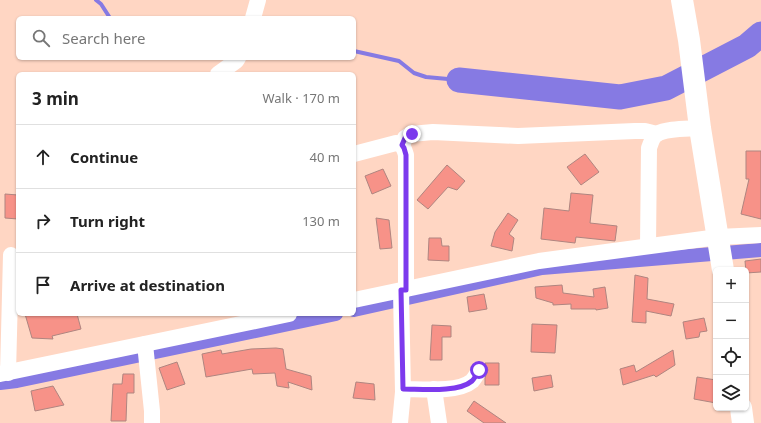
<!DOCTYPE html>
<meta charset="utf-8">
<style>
body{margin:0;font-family:"Noto Sans",sans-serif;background:#f2f2f2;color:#222}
.controls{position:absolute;right:12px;bottom:12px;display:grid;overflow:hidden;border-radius:6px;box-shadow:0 1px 3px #0004}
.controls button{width:36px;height:36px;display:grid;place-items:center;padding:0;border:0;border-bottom:1px solid #e0e0e0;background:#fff;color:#222;font:20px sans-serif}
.stop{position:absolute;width:12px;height:12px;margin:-9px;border:3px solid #7c3aed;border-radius:50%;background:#fff}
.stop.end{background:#7c3aed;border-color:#fff;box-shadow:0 1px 4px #0008}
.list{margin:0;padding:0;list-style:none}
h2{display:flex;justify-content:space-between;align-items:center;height:52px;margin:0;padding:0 16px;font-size:17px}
h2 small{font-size:13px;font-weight:400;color:#767676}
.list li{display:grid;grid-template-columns:26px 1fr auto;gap:12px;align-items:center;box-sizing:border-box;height:64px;padding:0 16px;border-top:1px solid #e0e0e0}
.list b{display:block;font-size:15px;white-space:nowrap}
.list em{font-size:13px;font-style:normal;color:#767676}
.icon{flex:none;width:22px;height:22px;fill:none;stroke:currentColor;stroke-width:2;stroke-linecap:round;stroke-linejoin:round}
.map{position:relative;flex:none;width:761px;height:423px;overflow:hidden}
.search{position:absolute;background:#fff;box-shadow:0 1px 3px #0004;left:16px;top:16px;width:340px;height:44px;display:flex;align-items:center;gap:10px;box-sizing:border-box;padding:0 14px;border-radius:6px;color:#767676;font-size:15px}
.panel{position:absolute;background:#fff;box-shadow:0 1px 3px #0004;left:16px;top:72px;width:340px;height:244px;border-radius:6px}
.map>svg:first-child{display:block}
</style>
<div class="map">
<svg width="761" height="423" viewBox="0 0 761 423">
<rect width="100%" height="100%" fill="#ffd6c3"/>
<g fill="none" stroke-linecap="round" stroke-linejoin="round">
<g stroke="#867ae3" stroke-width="4">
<path d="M96 0 101 4 110 18"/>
<path d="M354 51 399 61 414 73 426 77 459 80"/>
</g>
<g stroke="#867ae3" stroke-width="14">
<path d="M354 310 542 268 761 250"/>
<path d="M0 383 17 381 336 314"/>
</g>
<path stroke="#867ae3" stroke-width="25" d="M459 80 620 97 666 88 747 46 761 34"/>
</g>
<g fill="#f79288" stroke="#af8580">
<path d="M746 151H761V219L741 214 749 179H746Z"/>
<path d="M585 154 599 172 581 185 567 167Z"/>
<path d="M447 165 465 181 457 190 448 187 428 209 417 200Z"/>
<path d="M383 169 391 186 372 194 365 176Z"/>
<path d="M571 193 593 195 590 223 617 226 615 241 576 237 575 243 541 239 544 208 569 211Z"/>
<path d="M5 194 18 195V219L5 218Z"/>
<path d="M508 213 518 220 509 234 514 238 512 251 491 246 495 232Z"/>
<path d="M376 218 389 220 392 248 380 249Z"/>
<path d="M429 238H441L442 246H449V261L428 260Z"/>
<path d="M761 259V272L746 273 745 261Z"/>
<path d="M635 275 648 278 647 299 674 304 671 316 646 311V323L632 322Z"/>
<path d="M562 285 563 293 594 297 593 289 605 287 608 308 596 310V309H571V304L553 305V303L536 298 535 287Z"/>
<path d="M484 294 487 309 469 312 467 297Z"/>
<path d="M25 314H77L81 329 52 336 53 339 32 338Z"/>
<path d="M704 318 707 331 700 332 699 337 686 339 683 322Z"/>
<path d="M532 324 557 325 555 353 531 352Z"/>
<path d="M432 325 451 326V337H442V360H430Z"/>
<path d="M276 348 283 349 286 369 311 376 312 390 288 382 289 388 277 386 275 373 253 374 252 369 206 377 202 354 221 350 222 354 251 349Z"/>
<path d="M673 350 675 365 656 377 654 375 623 385 620 369 634 365 636 372Z"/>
<path d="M177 362 185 384 167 390 159 368Z"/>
<path d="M485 363H499V385H485V378L488 370Z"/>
<path d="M123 374H134V393H127L126 421H111L113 384H122Z"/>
<path d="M551 375 553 387 534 391 532 378Z"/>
<path d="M697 377 716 380V403L694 399Z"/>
<path d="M356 382 374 384 375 400 353 398Z"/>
<path d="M53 386 64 405 35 411 31 391Z"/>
<path d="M474 401 506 423H484L467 411Z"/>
</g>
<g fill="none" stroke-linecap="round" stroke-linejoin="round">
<g stroke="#fff" stroke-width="16">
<path d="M253 18 258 0"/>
<path d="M218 74 236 61 238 58"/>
<path d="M402 145 405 138 411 134 433 132 518 136 635 131H645L657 134"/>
<path d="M354 154 396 143C403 145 404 148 406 155V289"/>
<path d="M648 246 649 148C651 143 652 137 657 134 667 128 688 129 700 128"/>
<path d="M354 300 539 261 718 237 761 235"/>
<path d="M145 344 152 411V423"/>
<path d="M8 373 11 255"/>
<path d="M0 374 289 314"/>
<path d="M403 389C421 389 458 393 472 381 475 378 477 374 479 370"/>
<path d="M434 389 439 423"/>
<path d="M400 423 403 392 401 291"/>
</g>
<g stroke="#fff" stroke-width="22">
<path d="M682 0 689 40 700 128 723 270"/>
<path d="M741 408 743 423"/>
</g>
</g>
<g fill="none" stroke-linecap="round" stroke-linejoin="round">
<path stroke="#7c3aed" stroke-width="5" d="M412 134 405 138 402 145 404 148 406 155V290H401L403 389C421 389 458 393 472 381 475 378 477 374 479 370"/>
</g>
</svg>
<div class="controls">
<button>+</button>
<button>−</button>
<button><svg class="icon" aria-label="locate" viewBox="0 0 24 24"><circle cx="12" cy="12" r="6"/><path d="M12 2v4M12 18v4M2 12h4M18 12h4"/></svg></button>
<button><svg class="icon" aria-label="layers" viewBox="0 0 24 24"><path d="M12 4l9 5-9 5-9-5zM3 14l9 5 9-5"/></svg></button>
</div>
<div class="stop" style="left:479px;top:370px"></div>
<div class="stop end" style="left:412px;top:134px"></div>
<div class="search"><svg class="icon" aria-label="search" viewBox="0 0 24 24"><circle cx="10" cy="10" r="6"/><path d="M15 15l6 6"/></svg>Search here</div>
<section class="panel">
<h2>3 min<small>Walk · 170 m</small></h2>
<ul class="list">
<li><svg class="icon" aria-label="ahead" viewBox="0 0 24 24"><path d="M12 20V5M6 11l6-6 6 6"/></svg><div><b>Continue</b></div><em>40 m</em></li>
<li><svg class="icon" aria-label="right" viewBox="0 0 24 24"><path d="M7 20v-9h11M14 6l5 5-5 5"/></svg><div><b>Turn right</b></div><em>130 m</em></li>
<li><svg class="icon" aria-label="arrive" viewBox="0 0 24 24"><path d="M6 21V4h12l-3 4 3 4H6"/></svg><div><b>Arrive at destination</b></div></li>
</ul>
</section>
</div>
